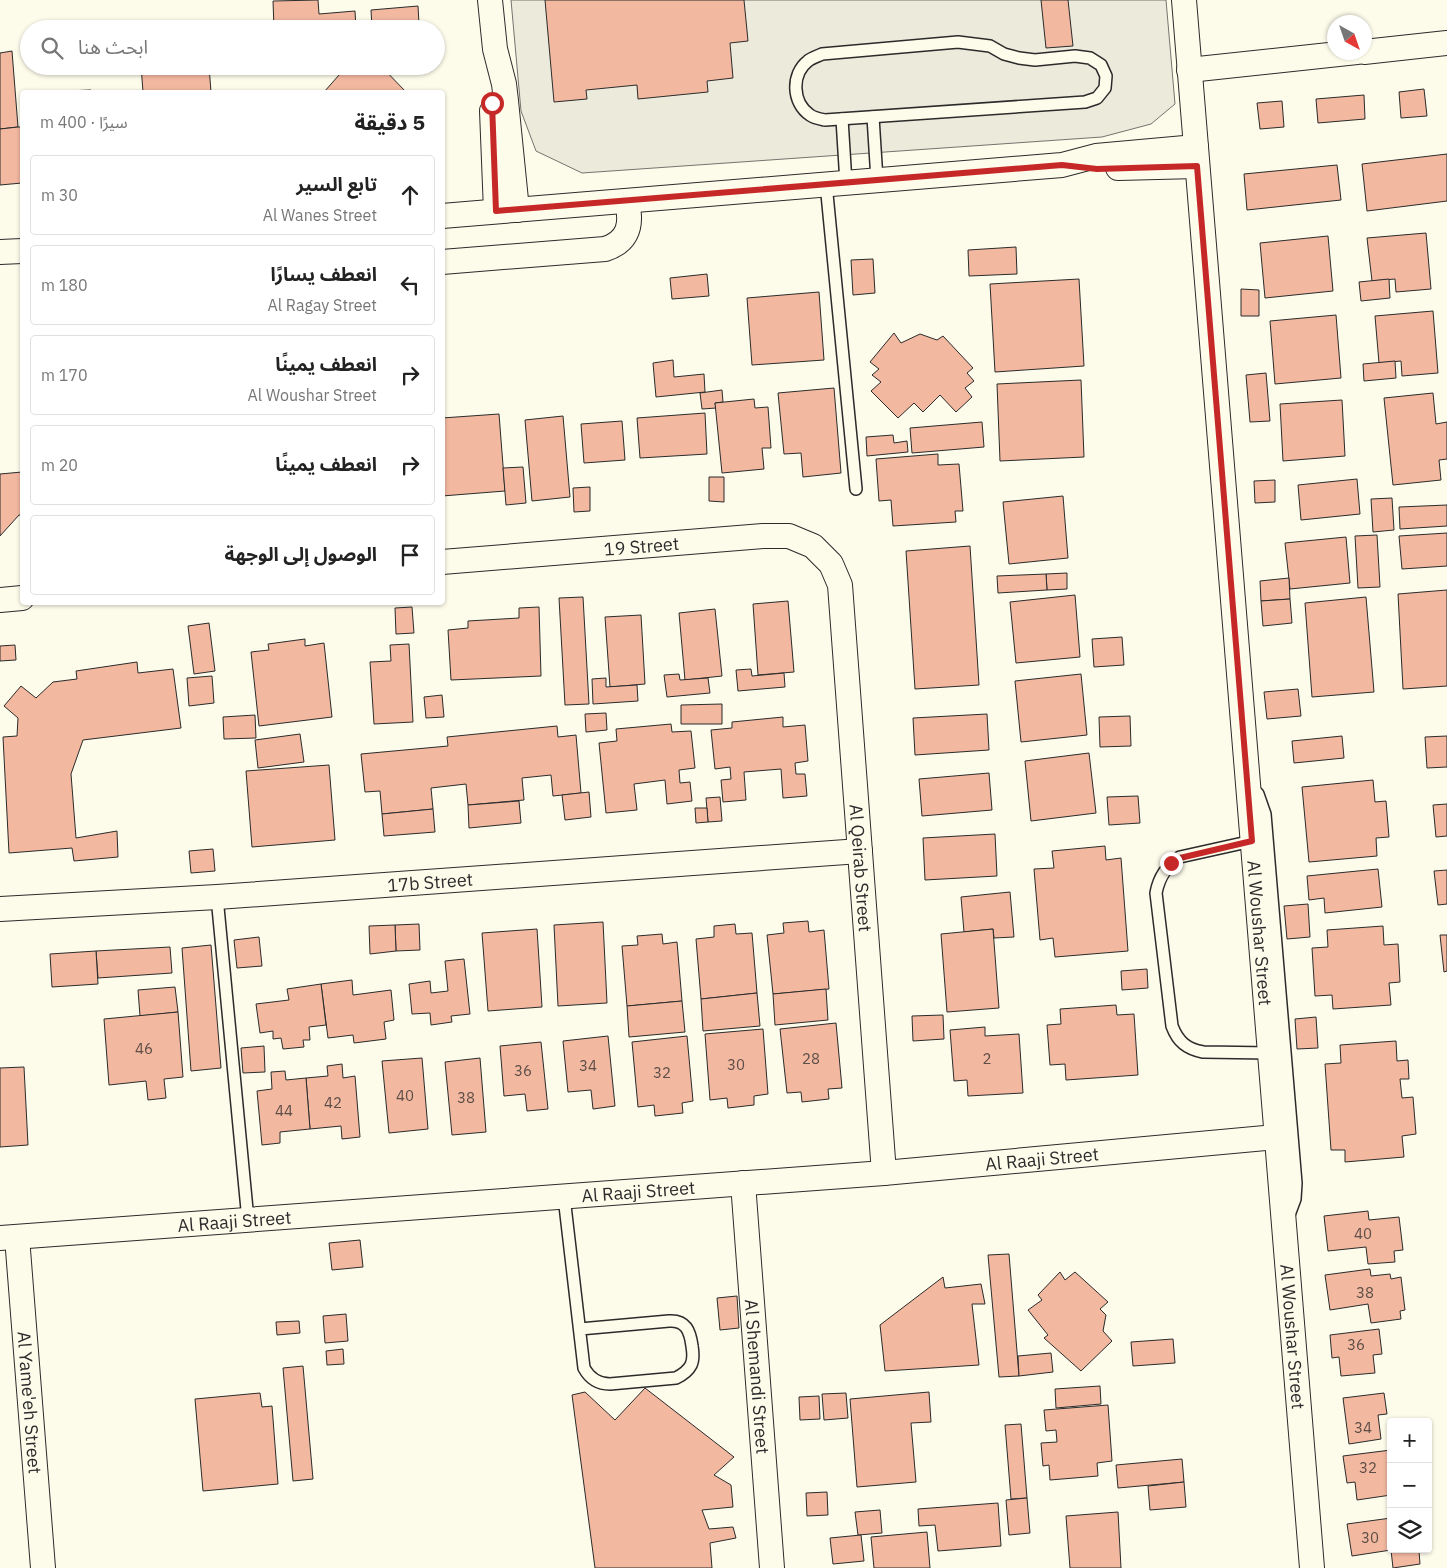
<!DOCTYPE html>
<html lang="ar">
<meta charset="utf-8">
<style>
body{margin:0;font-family:"IBM Plex Sans","Noto Sans Arabic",sans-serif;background:#f2f2f2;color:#222;direction:rtl}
.controls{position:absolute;right:15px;bottom:15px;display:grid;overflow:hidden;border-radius:5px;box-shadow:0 1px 4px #0004}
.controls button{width:45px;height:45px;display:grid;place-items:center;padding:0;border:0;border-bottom:1px solid #e0e0e0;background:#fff;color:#222;font:25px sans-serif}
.compass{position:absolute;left:1327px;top:15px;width:45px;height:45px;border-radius:50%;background:#fff;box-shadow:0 1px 4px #0004;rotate:140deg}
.stop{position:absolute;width:15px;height:15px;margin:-11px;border:4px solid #c62828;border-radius:50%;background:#fff}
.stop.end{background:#c62828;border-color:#fff;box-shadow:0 1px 5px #0008}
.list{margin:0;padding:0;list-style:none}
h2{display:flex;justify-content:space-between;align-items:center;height:65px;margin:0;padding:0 20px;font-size:21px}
h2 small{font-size:16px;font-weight:400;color:#767676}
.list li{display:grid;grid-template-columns:32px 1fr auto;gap:15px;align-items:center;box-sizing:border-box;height:80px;margin:0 10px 10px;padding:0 10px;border:1px solid #e0e0e0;border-radius:5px}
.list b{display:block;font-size:19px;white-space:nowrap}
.list p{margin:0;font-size:16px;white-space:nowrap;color:#767676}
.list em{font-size:16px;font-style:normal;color:#767676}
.icon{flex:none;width:28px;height:28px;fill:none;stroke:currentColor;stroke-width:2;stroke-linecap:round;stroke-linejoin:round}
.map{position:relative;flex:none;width:1447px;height:1568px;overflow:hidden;direction:ltr}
.search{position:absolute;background:#fff;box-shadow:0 1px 4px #0004;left:20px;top:20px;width:425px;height:55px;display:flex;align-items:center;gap:12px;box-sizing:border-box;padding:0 18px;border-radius:28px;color:#767676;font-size:19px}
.panel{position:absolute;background:#fff;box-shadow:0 1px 4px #0004;left:20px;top:90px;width:425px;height:515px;border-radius:5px;direction:rtl}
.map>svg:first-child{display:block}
</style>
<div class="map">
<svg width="1447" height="1568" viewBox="0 0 1447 1568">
<rect width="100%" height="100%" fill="#fdfbea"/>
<path fill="#eceadb" stroke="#74746e" d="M511 0H1166L1175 104 1151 124 1102 137 582 173 536 151 521 111Z"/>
<g fill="#f2b8a0" stroke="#2b2b2b">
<path d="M318 0 319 14 355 11 356 29H274L273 1Z"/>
<path d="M545 0H744L748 41 730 43 733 78 707 81 708 92 638 99 637 85 586 90 587 99 554 102Z"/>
<path d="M1041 0H1068L1073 46 1046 48Z"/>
<path d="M418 6 419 24 372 28 371 10Z"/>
<path d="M222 24V29H155Z"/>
<path d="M12 51 18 127 0 129V53Z"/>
<path d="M141 66H209L211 92H143Z"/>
<path d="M339 66H367L371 74 377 66H381L406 92H324L339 75Z"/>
<path d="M1424 89 1427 116 1401 118 1399 92Z"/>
<path d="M91 90V92H42Z"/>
<path d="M1364 95 1365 119 1318 123 1316 99Z"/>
<path d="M1282 101 1284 127 1260 129 1257 103Z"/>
<path d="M18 127H22V183L0 185V129Z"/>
<path d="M1447 154V201L1367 211 1362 164Z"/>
<path d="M1337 165 1341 200 1247 210 1244 174Z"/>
<path d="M1426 233 1431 289 1396 292 1395 279 1372 281 1367 238Z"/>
<path d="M1328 236 1333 291 1265 298 1260 243Z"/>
<path d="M1016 247 1017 274 969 276 968 250Z"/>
<path d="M873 259 875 293 853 295 851 260Z"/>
<path d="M707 274 709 296 672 299 670 278Z"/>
<path d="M1079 279 1084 366 995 372 990 284Z"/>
<path d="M1389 279 1390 298 1361 301 1359 282Z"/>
<path d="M1241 289 1259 290V316H1241Z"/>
<path d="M819 292 824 360 752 365 747 298Z"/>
<path d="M1433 311 1438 373 1402 376 1401 361 1379 363 1375 316Z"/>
<path d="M1336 315 1341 378 1275 384 1270 321Z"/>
<path d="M894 333 901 343 920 334 937 340 943 336 973 368 967 373 974 381 965 388 972 397 956 412 940 395 923 412 914 403 898 418 871 391 881 382 872 375 879 369 870 362Z"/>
<path d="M673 360 674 377 704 374 705 392 656 397 653 363Z"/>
<path d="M1395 361 1396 378 1364 381 1363 364Z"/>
<path d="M1266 373 1270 421 1250 422 1246 375Z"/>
<path d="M1081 380 1084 457 1000 461 997 384Z"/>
<path d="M834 388 841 473 803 477 801 453 784 454 778 393Z"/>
<path d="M722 390 723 402 715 403 716 408 702 409 700 393Z"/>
<path d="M1433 393 1436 424 1447 422V459L1439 460 1441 480 1393 485 1384 398Z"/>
<path d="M754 399 755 408 768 407 771 448H762L764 469 722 473 715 403Z"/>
<path d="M1342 400 1345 456 1283 461 1280 404Z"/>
<path d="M705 413 707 454 640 458 637 418Z"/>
<path d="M499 414 505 491 442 496V418Z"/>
<path d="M563 416 570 497 532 501 525 420Z"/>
<path d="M622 421 625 460 584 463 581 424Z"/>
<path d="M982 422 984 447 912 453 910 428Z"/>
<path d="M893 435 894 443 907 441 908 452 867 456 866 437Z"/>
<path d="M938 454V465L959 464 963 511H955L956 522 893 526 891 500 879 501 876 459Z"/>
<path d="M523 467 526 503 506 505 503 468Z"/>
<path d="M22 472V515H19L0 536V474Z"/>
<path d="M709 477H724V502L709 501Z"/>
<path d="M1357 479 1360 514 1301 520 1298 485Z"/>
<path d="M1275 480V502L1255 503 1254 481Z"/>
<path d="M590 487V511L574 512 573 488Z"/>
<path d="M1063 496 1068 558 1009 564 1003 502Z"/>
<path d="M1392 498 1394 530 1373 532 1371 499Z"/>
<path d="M1447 505V526L1400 529 1399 507Z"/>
<path d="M1447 533V566L1402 569 1399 536Z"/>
<path d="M1377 535 1380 587 1358 588 1355 536Z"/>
<path d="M1346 537 1350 583 1290 589 1285 543Z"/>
<path d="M970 546 979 685 915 689 906 551Z"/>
<path d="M1067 573V589L1047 590 1046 574Z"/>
<path d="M1046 574 1047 590 998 593 997 576Z"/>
<path d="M1289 578 1290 599 1261 601 1260 581Z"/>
<path d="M1447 590V686L1403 689 1398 594Z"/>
<path d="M1075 595 1080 657 1016 663 1010 602Z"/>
<path d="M583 597 589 704 565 705 559 598Z"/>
<path d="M1366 597 1374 692 1312 697 1305 603Z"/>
<path d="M1290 599 1292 623 1263 626 1261 601Z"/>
<path d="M788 601 794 672 758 675 753 604Z"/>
<path d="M412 607 414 633 396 634 395 608Z"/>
<path d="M539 607 541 676 451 680 448 630 468 628V621L519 618V608Z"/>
<path d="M715 609 722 676 685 680 679 613Z"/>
<path d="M641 615 645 684 610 687 605 617Z"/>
<path d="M209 623 215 671 194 674 188 626Z"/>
<path d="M1122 637 1124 665 1094 667 1092 639Z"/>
<path d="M305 639V646L324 643 332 717 259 726 251 652 269 650 268 644Z"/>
<path d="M409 644 413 722 374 724 370 662 391 661 390 645Z"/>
<path d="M15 645 16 660 0 661V646Z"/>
<path d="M137 662 138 673 173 669 181 728 83 740 71 774 76 838 117 831 118 857 74 861 72 848 9 853 3 737 17 736 18 718 4 706 21 686 36 698 53 682 77 679 76 671Z"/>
<path d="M751 669 752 676 784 673 785 687 738 691 736 670Z"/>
<path d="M679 674 680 680 708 678 710 693 667 697 664 675Z"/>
<path d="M1081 674 1087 735 1021 742 1015 681Z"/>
<path d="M212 676 214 703 189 706 187 678Z"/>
<path d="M606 678V687L637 685 638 701 593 704 592 679Z"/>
<path d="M1298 689 1301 716 1267 719 1264 692Z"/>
<path d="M442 695 444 717 426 718 424 697Z"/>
<path d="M722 704V724H681V705Z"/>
<path d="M606 713 607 730 586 732 585 714Z"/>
<path d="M987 714 989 750 915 755 913 718Z"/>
<path d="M255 715 256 738 224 739 223 717Z"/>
<path d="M1130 716 1131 746 1100 747 1099 717Z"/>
<path d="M783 717V727L805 725 808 761 795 763 796 774H805L807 796 783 798 781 769 744 772 746 800 723 802 721 780 731 779 730 767 715 769 711 730 732 728V722Z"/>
<path d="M671 724 672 732 691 731 695 768 679 770 680 783 690 782 692 801 667 804 665 780 634 784 637 810 606 813 599 743 617 741 616 729Z"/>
<path d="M557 726 558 737 576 735 581 793 553 796 551 775 522 778 524 800 468 805 466 784 431 788 433 809 382 814 380 791 365 792 361 754 448 746 447 737Z"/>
<path d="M300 734 304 762 258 768 255 740Z"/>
<path d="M1342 736 1344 758 1294 763 1292 741Z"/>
<path d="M1447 736V767L1427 768 1425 737Z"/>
<path d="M1089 753 1096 813 1031 821 1025 761Z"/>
<path d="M329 765 335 840 252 847 246 771Z"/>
<path d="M989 773 992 810 922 816 919 779Z"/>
<path d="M1373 780 1375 802 1386 801 1389 837 1376 838 1377 856 1309 862 1302 787Z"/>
<path d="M589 792 591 817 565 820 562 795Z"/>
<path d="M1138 796 1140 823 1109 825 1107 797Z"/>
<path d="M720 797 722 821 708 822 706 798Z"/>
<path d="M519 801 521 823 469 828 468 805Z"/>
<path d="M1447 804V836L1436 837 1433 805Z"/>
<path d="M695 808H707L708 822 696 823Z"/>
<path d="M433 809 435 832 384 836 382 814Z"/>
<path d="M995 834 997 876 925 880 923 838Z"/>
<path d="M1105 846 1106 860 1121 858 1128 951 1055 957 1053 938 1040 940 1034 869 1054 868 1052 851Z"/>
<path d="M213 849 215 871 191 873 189 851Z"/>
<path d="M1378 869 1382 907 1325 913 1324 898 1309 900 1307 876Z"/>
<path d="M1447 870V904L1438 905 1434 871Z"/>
<path d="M1010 892 1014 937 994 938 993 929 964 932 961 897Z"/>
<path d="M1308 904 1310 937 1287 939 1284 906Z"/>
<path d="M808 921 809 932 824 930 829 989 773 994 767 935 784 933 783 923Z"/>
<path d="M603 922 607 1003 558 1006 554 925Z"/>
<path d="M419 924 420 950 396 951 395 925Z"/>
<path d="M735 924 736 934 752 933 757 993 701 999 696 939 714 937V926Z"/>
<path d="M395 925 396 951 370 954 369 926Z"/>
<path d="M1383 926 1384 945 1398 944 1400 982 1389 983 1391 1005 1333 1009 1332 995 1315 996 1312 948 1328 947 1327 930Z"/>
<path d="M537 929 542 1007 488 1011 482 933Z"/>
<path d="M993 929 999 1008 947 1012 941 934Z"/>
<path d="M662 934 663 944 677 942 682 1001 627 1006 622 946 638 945 637 936Z"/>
<path d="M1440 935H1447V971L1444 972Z"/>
<path d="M259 937 262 966 237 968 234 940Z"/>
<path d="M211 945 221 1068 191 1071 182 948Z"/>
<path d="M170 947 172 973 98 978 96 951Z"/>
<path d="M96 951 98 984 52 987 50 954Z"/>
<path d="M464 959 470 1014 451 1016 452 1022 431 1025 430 1013 412 1014 409 984 430 981 431 993 448 991 445 961Z"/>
<path d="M1147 969 1148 988 1122 990 1121 971Z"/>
<path d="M352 980 353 995 391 990 394 1020 384 1022 386 1039 354 1043 353 1035 328 1038 321 984Z"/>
<path d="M321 984 326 1025 309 1027 310 1040H303L304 1047 283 1049 281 1038 273 1039V1031L260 1033 256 1004 289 1000 287 989Z"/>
<path d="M175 987 178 1012 140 1016 138 990Z"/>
<path d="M826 989 828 1020 775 1025 773 994Z"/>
<path d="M757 993 760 1026 703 1031 701 999Z"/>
<path d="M682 1001 685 1032 629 1037 627 1006Z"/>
<path d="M1116 1005 1117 1015 1134 1014 1138 1075 1066 1080 1065 1064 1050 1065 1047 1025 1061 1024 1060 1009Z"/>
<path d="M178 1012 183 1077 164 1079 166 1098 148 1100 146 1081 109 1085 104 1019Z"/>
<path d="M943 1015 944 1039 913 1041 912 1016Z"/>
<path d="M1316 1017 1318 1048 1297 1049 1295 1019Z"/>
<path d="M836 1023 842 1088 828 1089 829 1099 802 1102 801 1092 787 1093 780 1029Z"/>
<path d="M985 1027V1036L1019 1034 1023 1093 968 1096 967 1080 954 1081 950 1030Z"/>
<path d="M763 1029 768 1094 754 1096V1105L728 1108 727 1098 710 1100 705 1034Z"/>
<path d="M608 1036 615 1106 593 1109 591 1090 568 1092 563 1041Z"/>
<path d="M687 1036 693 1101 682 1103 683 1113 655 1116 654 1105 638 1107 632 1042Z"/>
<path d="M1396 1041 1397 1061 1408 1060 1409 1079H1400L1402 1098 1413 1097 1416 1134 1402 1136 1404 1157 1345 1162V1150H1331L1325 1064 1341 1063 1340 1045Z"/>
<path d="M541 1042 548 1109 527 1111 525 1094 504 1096 500 1046Z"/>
<path d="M264 1046 265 1072 243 1073 241 1048Z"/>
<path d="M422 1058 428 1129 389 1133 382 1061Z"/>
<path d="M480 1058 486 1132 452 1135 445 1062Z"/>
<path d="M342 1064 343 1078 355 1076 360 1137 342 1139 341 1126 310 1129 306 1078 328 1076 327 1066Z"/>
<path d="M24 1067 28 1145 0 1147V1068Z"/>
<path d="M285 1071 286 1080 306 1078 310 1129 280 1132V1143L262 1145 257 1091 272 1089 271 1072Z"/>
<path d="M1368 1211 1369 1220 1399 1217 1403 1250 1394 1251 1395 1262 1368 1264 1366 1247 1328 1251 1324 1216Z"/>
<path d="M360 1240 363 1267 332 1270 329 1243Z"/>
<path d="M1009 1254 1019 1376 999 1377 988 1255Z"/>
<path d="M1370 1269 1371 1276 1390 1274 1391 1279 1401 1277 1405 1310 1400 1311 1401 1319 1371 1323 1368 1304 1330 1310 1325 1275Z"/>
<path d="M1060 1272 1065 1280 1075 1272 1108 1302 1100 1309 1106 1315 1103 1331 1112 1341 1081 1371 1044 1338 1048 1335 1028 1310 1042 1300 1038 1295Z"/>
<path d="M943 1277 945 1288 981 1284 985 1304H972L979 1365 885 1371 880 1325Z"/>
<path d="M737 1296 739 1328 720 1330 717 1298Z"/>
<path d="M346 1314 348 1341 325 1343 323 1316Z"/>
<path d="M299 1321 300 1333 277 1335 276 1322Z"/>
<path d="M1379 1329 1382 1354 1373 1355 1375 1373 1341 1376 1339 1357 1332 1358 1330 1335Z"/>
<path d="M1173 1339 1175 1363 1133 1366 1131 1342Z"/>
<path d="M343 1349 344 1364 327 1365 326 1351Z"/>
<path d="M1051 1353 1053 1372 1019 1376 1018 1356Z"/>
<path d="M303 1366 313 1479 293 1481 283 1368Z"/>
<path d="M1100 1386 1101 1404 1056 1408 1055 1389Z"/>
<path d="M645 1388 734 1457 714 1475 731 1485 733 1507 702 1510 709 1529 733 1527 736 1538 710 1543 712 1568H595L572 1395 585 1392 615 1420Z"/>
<path d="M929 1392 931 1422 911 1423 916 1482 857 1487 850 1399Z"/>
<path d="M260 1393 262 1407 272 1406 278 1484 203 1491 195 1399Z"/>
<path d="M846 1393 848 1418 824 1420 822 1394Z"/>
<path d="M1384 1393 1387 1414 1378 1415 1381 1439 1349 1444 1343 1398Z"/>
<path d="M819 1396 820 1419 800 1420 799 1397Z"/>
<path d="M1108 1405 1112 1461 1097 1463 1098 1476 1050 1480 1049 1465 1043 1466 1041 1443 1057 1442 1056 1430 1046 1431 1044 1410Z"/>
<path d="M1021 1424 1027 1498 1011 1499 1005 1425Z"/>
<path d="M1391 1450V1478L1389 1479 1391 1495 1357 1500 1355 1482 1347 1483 1343 1456Z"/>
<path d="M1182 1459 1184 1482 1118 1488 1116 1465Z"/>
<path d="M1184 1482 1186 1507 1150 1510 1148 1486Z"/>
<path d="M827 1492 828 1515 807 1516 806 1493Z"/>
<path d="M1027 1498 1030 1533 1009 1535 1006 1500Z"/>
<path d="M998 1503 1001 1546 938 1551 935 1525 919 1526 918 1509Z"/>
<path d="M880 1510 882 1533 858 1535 855 1512Z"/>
<path d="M1118 1512 1121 1568H1070L1066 1516Z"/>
<path d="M1391 1518V1549H1425L1419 1551 1420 1564 1393 1568 1391 1550 1352 1556 1347 1524Z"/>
<path d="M927 1532 930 1568H874L871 1537Z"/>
<path d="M861 1535 864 1561 833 1564 830 1538Z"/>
</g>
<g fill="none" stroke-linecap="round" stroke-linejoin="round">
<defs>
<g id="service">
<path d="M958 42 990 46 1004 54 1019 58 1035 60 1075 56 1090 58 1101 65 1106 76 1105 88 1097 98 1085 102 825 120C820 119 814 118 810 115 792 103 791 74 808 61 811 58 818 56 822 54Z"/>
<path d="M873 117 877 180"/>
<path d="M842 119 846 183"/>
<path d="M826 184 856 489"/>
<path d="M1254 790 1258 794 1265 814 1296 1183 1295 1199 1289 1215"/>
<path d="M1252 841 1180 857C1166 866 1159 877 1156 893L1172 1026C1178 1042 1187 1049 1203 1052L1270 1053"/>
<path d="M217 897 248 1220"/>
<path d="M564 1197 584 1368C590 1379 598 1384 610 1384L676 1378C682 1375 688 1371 691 1365 694 1359 693 1352 692 1346 690 1331 686 1320 669 1321L580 1329"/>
</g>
<g id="minor">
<path d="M490 0 495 49 504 84 506 101 517 210"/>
<path id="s1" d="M1184 0 1312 1568"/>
<path d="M1364 52 1447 43"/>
<path d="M1189 70 1357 52"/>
<path d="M492 111 496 211"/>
<path d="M1118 168 1197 166"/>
<path d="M442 216 1062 165 1096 156 1196 147"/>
<path d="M0 252 22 251"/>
<path d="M442 262 605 249C630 241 632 223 627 201"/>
<path id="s2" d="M442 562 763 536H789L813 546 831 564 840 585 884 1173"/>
<path d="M0 600 22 598"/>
<path id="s3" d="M0 909 217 897 860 851"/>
<path id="s4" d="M743 1183 772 1568"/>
<path id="s5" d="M17 1237 43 1568"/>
<path id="s6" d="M0 1238 884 1173 1276 1137"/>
</g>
</defs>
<use href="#service" stroke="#2b2b2b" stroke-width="14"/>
<use href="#minor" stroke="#2b2b2b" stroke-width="26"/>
<use href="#service" stroke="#fdfbea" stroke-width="11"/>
<use href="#minor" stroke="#fdfbea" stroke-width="24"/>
</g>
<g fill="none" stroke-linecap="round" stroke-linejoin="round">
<path stroke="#c62828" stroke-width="6" d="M492 103 496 211 1062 165 1097 169 1197 166 1252 841 1180 858 1171 863"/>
</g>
<g text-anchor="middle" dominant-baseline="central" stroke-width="4" stroke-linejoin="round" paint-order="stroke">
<g font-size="15" fill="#5d4e48">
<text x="144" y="1048">46</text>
<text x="811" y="1058">28</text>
<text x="987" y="1058">2</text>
<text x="736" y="1064">30</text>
<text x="588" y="1065">34</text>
<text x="523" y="1070">36</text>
<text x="662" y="1072">32</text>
<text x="405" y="1095">40</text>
<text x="466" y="1097">38</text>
<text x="333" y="1102">42</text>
<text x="284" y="1110">44</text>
<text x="1363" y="1233">40</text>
<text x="1365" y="1292">38</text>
<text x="1356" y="1344">36</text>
<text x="1363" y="1427">34</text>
<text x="1368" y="1467">32</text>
<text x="1370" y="1537">30</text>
</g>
<g font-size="18" fill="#2b2b2b" stroke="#fdfbea">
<text stroke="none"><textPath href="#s2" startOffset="200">19 Street</textPath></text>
<text stroke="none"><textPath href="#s2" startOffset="706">Al Qeirab Street</textPath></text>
<text stroke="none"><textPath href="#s3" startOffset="431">17b Street</textPath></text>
<text stroke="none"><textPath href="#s1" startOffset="936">Al Woushar Street</textPath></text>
<text stroke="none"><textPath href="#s6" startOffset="1045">Al Raaji Street</textPath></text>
<text stroke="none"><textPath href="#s6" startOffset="640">Al Raaji Street</textPath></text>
<text stroke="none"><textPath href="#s6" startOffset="235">Al Raaji Street</textPath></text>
<text stroke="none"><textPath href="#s1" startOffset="1341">Al Woushar Street</textPath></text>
<text stroke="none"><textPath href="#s4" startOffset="194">Al Shemandi Street</textPath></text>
<text stroke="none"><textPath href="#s5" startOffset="166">Al Yame'eh Street</textPath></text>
</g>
</g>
</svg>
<div class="controls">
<button>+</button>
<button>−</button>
<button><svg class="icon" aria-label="layers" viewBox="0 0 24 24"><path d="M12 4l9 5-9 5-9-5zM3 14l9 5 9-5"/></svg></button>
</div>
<svg class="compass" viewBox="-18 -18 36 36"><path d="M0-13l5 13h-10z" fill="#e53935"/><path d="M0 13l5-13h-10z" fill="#767676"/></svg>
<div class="stop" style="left:492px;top:103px"></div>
<div class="stop end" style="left:1171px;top:863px"></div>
<div class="search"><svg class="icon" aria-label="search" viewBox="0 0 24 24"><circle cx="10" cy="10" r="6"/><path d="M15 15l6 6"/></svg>ابحث هنا</div>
<section class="panel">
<h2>5 دقيقة<small>سيرًا · 400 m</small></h2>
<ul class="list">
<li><svg class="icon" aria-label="ahead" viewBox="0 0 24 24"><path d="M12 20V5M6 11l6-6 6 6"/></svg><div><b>تابع السير</b><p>Al Wanes Street</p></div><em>30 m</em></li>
<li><svg class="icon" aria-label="left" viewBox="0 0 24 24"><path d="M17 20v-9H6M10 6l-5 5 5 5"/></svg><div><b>انعطف يسارًا</b><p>Al Ragay Street</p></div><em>180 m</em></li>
<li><svg class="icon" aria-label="right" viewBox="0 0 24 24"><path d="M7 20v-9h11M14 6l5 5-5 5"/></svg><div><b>انعطف يمينًا</b><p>Al Woushar Street</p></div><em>170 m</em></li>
<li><svg class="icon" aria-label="right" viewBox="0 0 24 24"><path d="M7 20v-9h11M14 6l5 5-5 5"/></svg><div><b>انعطف يمينًا</b></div><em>20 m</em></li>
<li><svg class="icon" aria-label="arrive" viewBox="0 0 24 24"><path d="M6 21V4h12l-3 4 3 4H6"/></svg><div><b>الوصول إلى الوجهة</b></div></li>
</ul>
</section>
</div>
